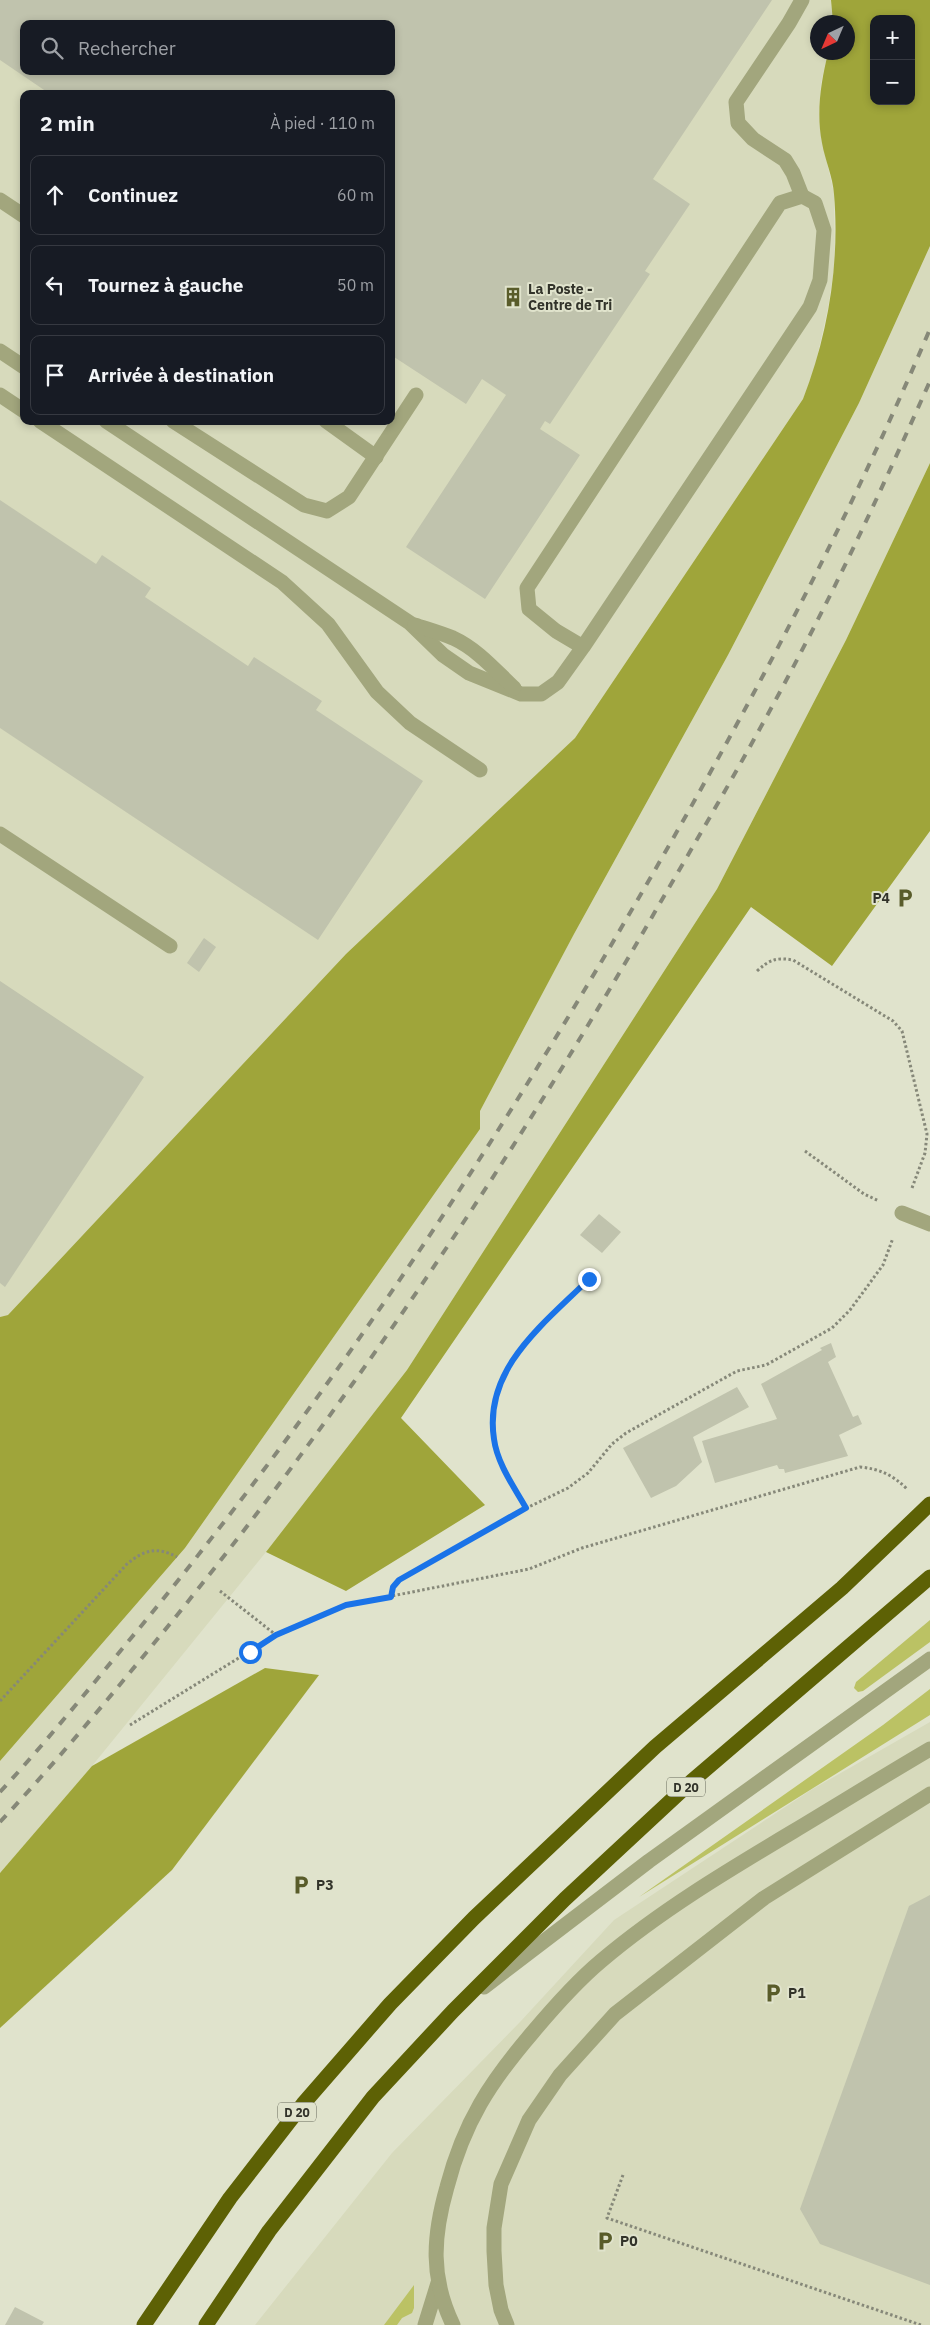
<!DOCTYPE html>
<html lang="fr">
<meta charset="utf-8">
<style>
body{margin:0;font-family:"IBM Plex Sans",sans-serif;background:#242831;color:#f1f3f6}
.controls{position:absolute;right:15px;top:15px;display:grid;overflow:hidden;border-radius:10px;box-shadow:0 2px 8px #0003}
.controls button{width:45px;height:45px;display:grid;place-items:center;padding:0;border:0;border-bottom:1px solid #363941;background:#171b24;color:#f1f3f6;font:25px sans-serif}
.compass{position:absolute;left:810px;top:15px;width:45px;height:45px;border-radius:50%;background:#171b24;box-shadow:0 2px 8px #0003;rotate:224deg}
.stop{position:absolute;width:15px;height:15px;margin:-11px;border:4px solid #1a73e8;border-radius:50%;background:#fff}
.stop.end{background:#1a73e8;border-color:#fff;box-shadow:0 1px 5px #0008}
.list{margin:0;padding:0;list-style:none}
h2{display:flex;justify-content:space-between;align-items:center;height:65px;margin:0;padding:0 20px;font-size:21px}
h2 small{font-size:16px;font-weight:400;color:#9ea1a6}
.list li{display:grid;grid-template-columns:32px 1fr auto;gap:15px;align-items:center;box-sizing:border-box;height:80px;margin:0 10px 10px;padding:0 10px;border:1px solid #363941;border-radius:10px}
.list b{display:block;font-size:19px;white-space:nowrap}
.list em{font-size:16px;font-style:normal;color:#9ea1a6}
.icon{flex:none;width:28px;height:28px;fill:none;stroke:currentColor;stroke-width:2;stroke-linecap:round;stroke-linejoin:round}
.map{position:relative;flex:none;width:930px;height:2325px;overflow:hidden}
.search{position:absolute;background:#171b24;box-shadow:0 2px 8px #0003;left:20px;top:20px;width:375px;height:55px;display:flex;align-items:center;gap:12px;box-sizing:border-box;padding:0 18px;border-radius:10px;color:#9ea1a6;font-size:19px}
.panel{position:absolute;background:#171b24;box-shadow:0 2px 8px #0003;left:20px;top:90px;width:375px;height:335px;border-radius:10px}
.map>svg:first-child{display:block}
</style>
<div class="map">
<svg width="930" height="2325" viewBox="0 0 930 2325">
<rect width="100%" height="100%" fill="#e0e3cc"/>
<g fill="#d7dabc" fill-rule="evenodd">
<path d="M0 0H831L833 22H818V52L828 53 821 83 819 113 822 141 834 193 835 263 828 308 814 371 803 399 575 738 346 954 8 1315 0 1317ZM24 24H391V71H24ZM24 94H391V421H24Z"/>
<path d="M930 246V463L846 640 717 889 407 1370 266 1552 92 1766 0 1873V1761L185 1548 480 1129V1111L574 934 728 655 859 403Z"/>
<path d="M930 1722V2325H255L392 2153 520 2022 614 1920 811 1790Z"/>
</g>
<g fill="#bbc264">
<path d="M930 1620V1642L863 1691 858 1692 854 1688 856 1682Z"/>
<path d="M930 1689V1715L639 1897 883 1725Z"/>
<path d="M414 2285V2308L412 2313 402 2318 397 2325H384Z"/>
</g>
<g fill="#9fa53a" fill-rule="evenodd">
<path d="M831 0H930V246L859 403 728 655 574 934 480 1111V1129L185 1548 0 1761V1317L8 1315 346 954 575 738 803 399C828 335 840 263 834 194 833 177 825 160 822 143 816 112 821 82 828 53L848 52V22H833ZM874 19H911V101H874Z"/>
<path d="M930 463V831L832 966 751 907 401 1418 485 1505 346 1591 266 1552 407 1370 717 889 846 640Z"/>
<path d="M265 1668 319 1675 172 1870 0 2028V1873L92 1766Z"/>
</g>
<g fill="#c0c3ad" fill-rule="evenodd">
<path d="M0 0H772L653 179 690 204 645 271 650 274 550 424 545 421 540 429 580 455 485 599 406 547 506 395 482 379 466 404 391 355V94H50L0 60ZM24 24H391V71H24Z"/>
<path d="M0 500 96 564 102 555 151 588 145 597 248 666 254 657 322 701 316 710 423 781 318 940 0 728Z"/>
<path d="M204 938 216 947 199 972 187 963Z"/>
<path d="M0 981 144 1077 5 1287 0 1283Z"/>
<path d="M599 1214 621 1232 602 1253 580 1235Z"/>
<path d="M831 1343 836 1357 828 1362 853 1417 858 1415 862 1424 839 1435 848 1456 785 1473 784 1469H779L777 1465 715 1483 702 1441 777 1419 761 1384 822 1350 820 1348Z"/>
<path d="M737 1387 749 1407 693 1437 702 1462 676 1486 651 1498 623 1448Z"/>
<path d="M930 1895V2285L820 2244 800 2209 909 1906Z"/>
<path d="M15 2307 44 2322 42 2325H5Z"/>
</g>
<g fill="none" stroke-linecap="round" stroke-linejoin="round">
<g stroke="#868879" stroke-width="3" stroke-dasharray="2.5 2.5" stroke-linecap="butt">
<path d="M757 971C769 960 776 957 793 960L893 1021 902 1031 927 1134 925 1153 912 1188"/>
<path d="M805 1151 864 1194 879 1201"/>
<path d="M526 1508C514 1487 498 1463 494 1439 483 1368 545 1323 589 1279"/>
<path d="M220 1591 276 1635 346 1605 529 1569 582 1548 860 1467C880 1469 893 1475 907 1489"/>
<path d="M391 1597 393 1587 399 1580 510 1516 568 1488 588 1473 612 1444 626 1433 737 1371 766 1365 832 1328 850 1310 883 1265 893 1238"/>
<path d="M0 1701 127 1564C144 1550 157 1546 177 1557"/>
<path d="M130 1725 276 1635"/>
<path d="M623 2175 607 2218 921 2325"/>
</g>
<g stroke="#a2a67d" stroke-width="15">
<path d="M802 0 789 23 736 102 738 123 753 139 785 160 793 173 802 196"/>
<path d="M0 200 24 216"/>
<path d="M0 351 24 367"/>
<path d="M0 395 24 411"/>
<path d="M40 421 282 582 328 624 377 692 410 723 480 770"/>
<path d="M106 421 410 623 443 655 469 673 521 694H541L558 682 583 647 810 307 820 280 824 230 815 203 802 196 780 203 527 588 529 609 556 631 583 647"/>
<path d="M173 421 304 505 327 511 349 497 416 395"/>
<path d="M326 421 376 457"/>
<path d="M415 625C427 629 441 633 453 638 477 649 495 670 514 688"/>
<path d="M0 834 170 946"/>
<path d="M902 1213 930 1224"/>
<path d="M425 2325 438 2283"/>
<path d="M453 2325C430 2277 433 2236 447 2187 464 2122 490 2082 533 2032 554 2007 576 1982 601 1961 660 1911 727 1871 794 1831 839 1804 884 1776 930 1749"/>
<path d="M507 2325 501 2310 496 2285 494 2251V2228L501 2184 529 2120 560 2075 615 2014 764 1898 930 1794"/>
</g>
<path stroke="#a2a67d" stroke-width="15" d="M484 1987 649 1861 930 1659"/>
<g stroke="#5d6105" stroke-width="15">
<path d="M144 2325 230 2198 303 2104 390 2004 474 1918 655 1747 842 1588 930 1504"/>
<path d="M206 2325 269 2231 373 2097 453 2011 565 1899 692 1781 930 1577"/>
</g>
<g stroke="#868878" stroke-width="4" stroke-dasharray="9 9" stroke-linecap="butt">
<path d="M0 1792C50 1738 95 1681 142 1625 320 1408 476 1176 617 935 733 738 841 538 930 329"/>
<path d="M0 1822C59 1759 114 1692 169 1625 342 1412 495 1185 634 948 690 851 748 754 800 654 847 565 889 473 930 381"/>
</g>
</g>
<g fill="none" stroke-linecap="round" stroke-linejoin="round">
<path stroke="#1a73e8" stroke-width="6" d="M250 1652 276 1635 346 1605 391 1597 393 1587 399 1580 526 1508C514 1487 497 1463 494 1439 483 1368 545 1323 589 1279"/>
</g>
<defs>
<symbol id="building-bare" viewBox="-9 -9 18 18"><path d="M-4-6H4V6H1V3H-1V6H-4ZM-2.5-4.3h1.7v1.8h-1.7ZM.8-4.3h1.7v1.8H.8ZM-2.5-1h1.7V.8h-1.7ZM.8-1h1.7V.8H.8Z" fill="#595c2a" stroke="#e0e3cc" stroke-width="2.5" paint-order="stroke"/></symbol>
<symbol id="parking-bare" viewBox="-9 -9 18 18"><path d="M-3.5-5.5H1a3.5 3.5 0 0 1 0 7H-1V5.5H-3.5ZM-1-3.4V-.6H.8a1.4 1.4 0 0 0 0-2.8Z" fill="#595c2a" stroke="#e0e3cc" stroke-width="2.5" paint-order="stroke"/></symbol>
</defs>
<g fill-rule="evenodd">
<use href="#building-bare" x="499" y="283" width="28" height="28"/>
<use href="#parking-bare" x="891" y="884" width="28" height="28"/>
<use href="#parking-bare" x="287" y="1871" width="28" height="28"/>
<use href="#parking-bare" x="759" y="1979" width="28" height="28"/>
<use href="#parking-bare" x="591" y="2227" width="28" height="28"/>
</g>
<g text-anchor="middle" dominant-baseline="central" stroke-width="4" stroke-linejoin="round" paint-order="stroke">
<g fill="#e0e3cc" stroke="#66685b" stroke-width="1">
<rect x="667" y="1777.5" width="38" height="19" rx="4"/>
<rect x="278" y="2102.5" width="38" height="19" rx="4"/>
</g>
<g font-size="12" font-weight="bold" fill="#32332a">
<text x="686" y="1787">D 20</text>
<text x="297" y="2112">D 20</text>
</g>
<g font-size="14" font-weight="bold" fill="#32332a" stroke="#e0e3cc" text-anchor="start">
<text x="528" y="289">La Poste -<tspan x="528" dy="16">Centre de Tri</tspan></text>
<text x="890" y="898" text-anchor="end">P4</text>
<text x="316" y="1885">P3</text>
<text x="788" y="1993">P1</text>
<text x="620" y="2241">P0</text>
</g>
</g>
</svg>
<div class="controls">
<button>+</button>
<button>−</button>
</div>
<svg class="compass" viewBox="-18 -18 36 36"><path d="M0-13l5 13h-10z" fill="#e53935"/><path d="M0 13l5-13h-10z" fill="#9ea1a6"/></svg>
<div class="stop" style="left:250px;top:1652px"></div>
<div class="stop end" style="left:589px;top:1279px"></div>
<div class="search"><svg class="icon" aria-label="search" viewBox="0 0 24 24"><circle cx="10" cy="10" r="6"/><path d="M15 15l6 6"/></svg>Rechercher</div>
<section class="panel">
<h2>2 min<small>À pied · 110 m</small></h2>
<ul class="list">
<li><svg class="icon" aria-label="ahead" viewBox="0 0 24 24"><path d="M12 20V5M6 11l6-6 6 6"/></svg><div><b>Continuez</b></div><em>60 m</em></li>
<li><svg class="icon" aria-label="left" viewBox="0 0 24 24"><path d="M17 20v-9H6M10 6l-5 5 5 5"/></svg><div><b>Tournez à gauche</b></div><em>50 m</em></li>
<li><svg class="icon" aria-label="arrive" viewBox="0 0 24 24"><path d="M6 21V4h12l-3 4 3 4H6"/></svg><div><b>Arrivée à destination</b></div></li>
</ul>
</section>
</div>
